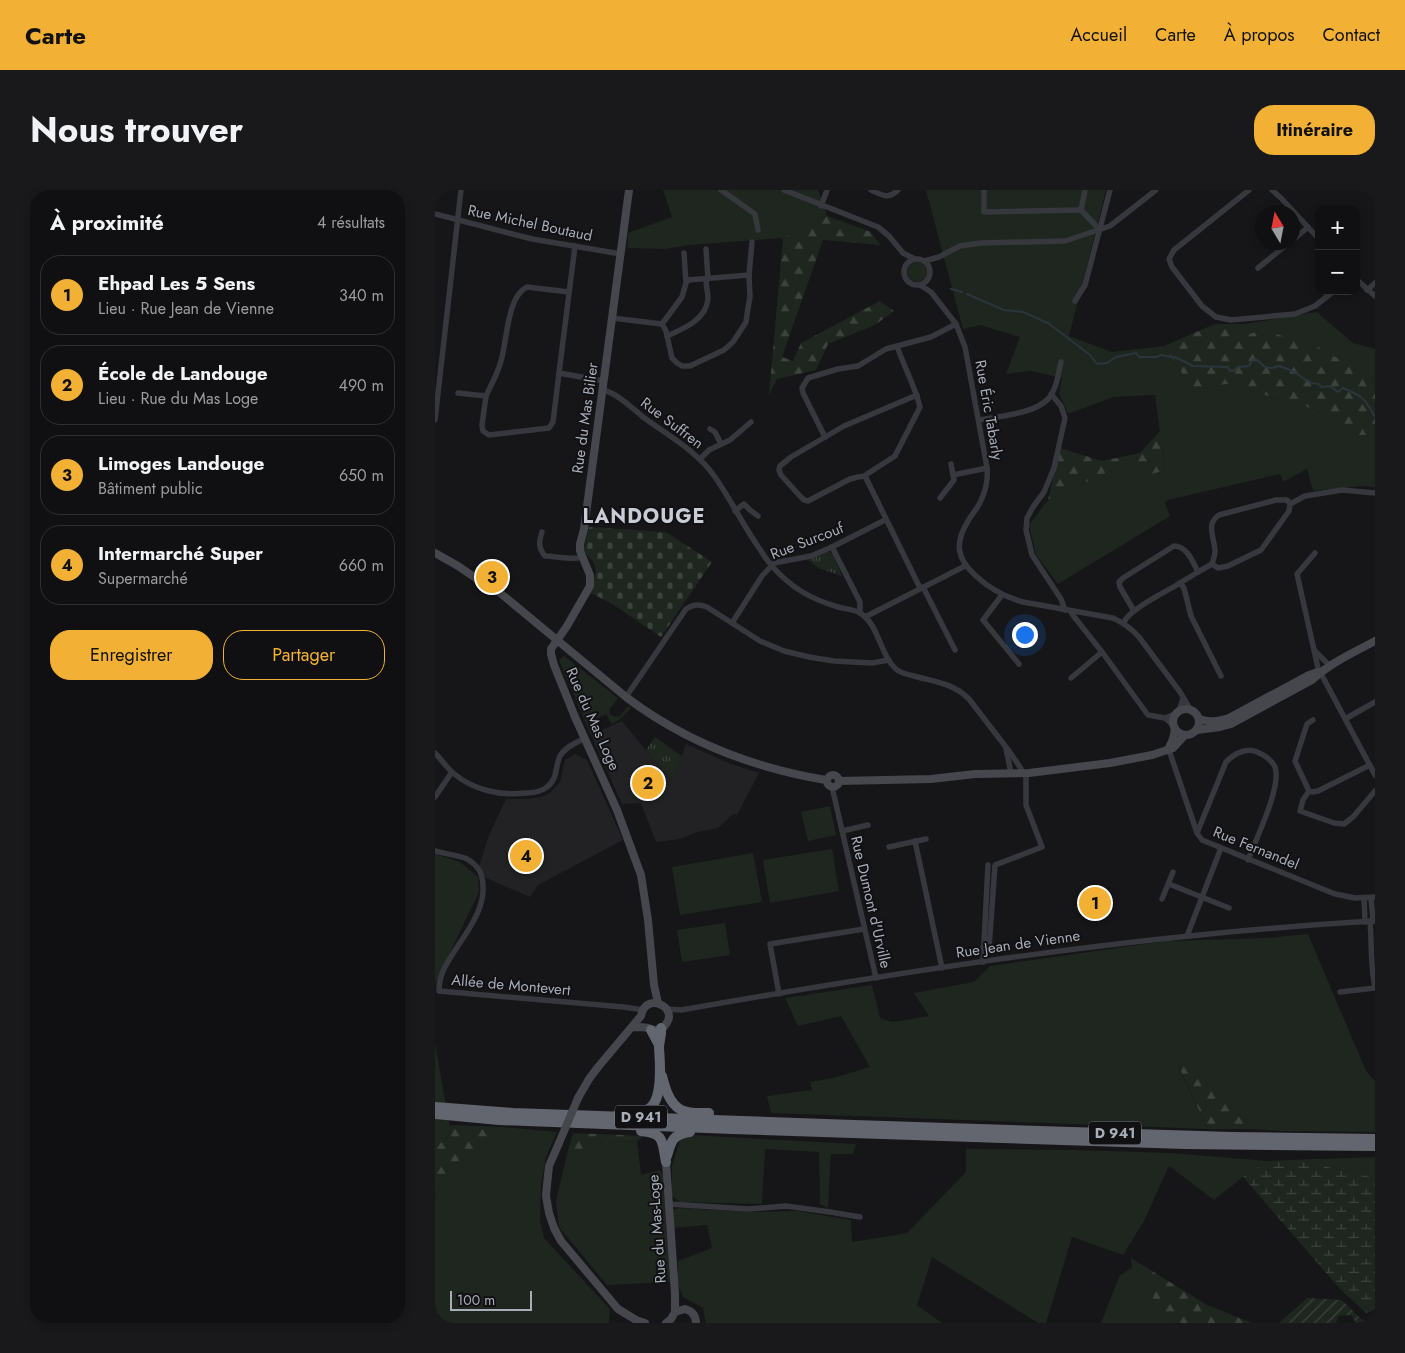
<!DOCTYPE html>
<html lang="fr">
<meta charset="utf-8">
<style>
body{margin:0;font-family:Jost,sans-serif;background:#19191b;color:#f1f3f6}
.controls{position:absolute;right:15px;top:15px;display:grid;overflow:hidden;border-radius:10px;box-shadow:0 2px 8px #0003}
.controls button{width:45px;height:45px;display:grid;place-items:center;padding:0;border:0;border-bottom:1px solid #303032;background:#101012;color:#f1f3f6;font:25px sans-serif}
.compass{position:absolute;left:820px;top:15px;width:45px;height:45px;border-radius:50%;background:#101012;box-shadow:0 2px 8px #0003;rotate:350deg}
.scale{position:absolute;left:15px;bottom:12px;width:82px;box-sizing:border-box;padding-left:5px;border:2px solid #a8adb8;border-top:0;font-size:14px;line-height:18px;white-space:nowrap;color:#a8adb8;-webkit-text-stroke:4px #111113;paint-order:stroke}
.you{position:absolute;left:589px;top:444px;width:18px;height:18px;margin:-12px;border:4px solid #fff;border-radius:50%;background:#1a73e8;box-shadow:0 0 0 8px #1a73e833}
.badge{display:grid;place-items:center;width:32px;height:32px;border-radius:50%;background:#f2b134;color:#111;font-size:16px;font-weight:700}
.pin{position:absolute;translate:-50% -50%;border:2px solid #fff;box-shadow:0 1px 5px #0006}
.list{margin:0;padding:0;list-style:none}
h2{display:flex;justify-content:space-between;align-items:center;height:65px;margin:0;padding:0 20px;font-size:21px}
h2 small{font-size:16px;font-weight:400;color:#9c9d9f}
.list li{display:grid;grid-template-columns:32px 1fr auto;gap:15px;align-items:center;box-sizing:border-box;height:80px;margin:0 10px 10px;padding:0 10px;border:1px solid #303032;border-radius:20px}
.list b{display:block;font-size:19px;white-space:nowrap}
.list p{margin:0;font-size:16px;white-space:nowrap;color:#9c9d9f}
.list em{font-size:16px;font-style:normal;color:#9c9d9f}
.actions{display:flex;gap:10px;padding:15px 20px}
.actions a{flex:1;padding:11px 0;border:1px solid #f2b134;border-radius:20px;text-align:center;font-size:18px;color:#f2b134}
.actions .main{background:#f2b134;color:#111}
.map{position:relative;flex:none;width:940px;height:1133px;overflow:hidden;border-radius:20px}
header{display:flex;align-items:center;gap:30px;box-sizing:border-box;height:70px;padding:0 25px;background:#f2b134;color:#111}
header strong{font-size:24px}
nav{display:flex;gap:28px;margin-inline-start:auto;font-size:18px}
.intro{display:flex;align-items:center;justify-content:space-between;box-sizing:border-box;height:120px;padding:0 30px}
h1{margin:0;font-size:35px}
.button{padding:12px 22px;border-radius:20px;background:#f2b134;color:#111;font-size:18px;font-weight:700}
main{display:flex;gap:30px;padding:0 30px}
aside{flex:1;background:#101012;border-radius:20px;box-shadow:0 2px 8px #0003}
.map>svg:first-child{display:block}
</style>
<header>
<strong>Carte</strong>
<nav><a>Accueil</a><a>Carte</a><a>À propos</a><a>Contact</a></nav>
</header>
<div class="intro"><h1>Nous trouver</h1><a class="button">Itinéraire</a></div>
<main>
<aside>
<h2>À proximité<small>4 résultats</small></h2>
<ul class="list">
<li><span class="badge">1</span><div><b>Ehpad Les 5 Sens</b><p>Lieu · Rue Jean de Vienne</p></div><em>340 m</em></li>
<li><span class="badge">2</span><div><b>École de Landouge</b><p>Lieu · Rue du Mas Loge</p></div><em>490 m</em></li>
<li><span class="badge">3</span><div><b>Limoges Landouge</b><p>Bâtiment public</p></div><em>650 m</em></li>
<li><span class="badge">4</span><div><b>Intermarché Super</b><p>Supermarché</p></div><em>660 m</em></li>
</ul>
<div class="actions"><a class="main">Enregistrer</a><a>Partager</a></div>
</aside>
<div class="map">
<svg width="940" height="1133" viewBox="0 0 940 1133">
<defs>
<pattern id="forest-firs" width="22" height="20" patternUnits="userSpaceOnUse" patternTransform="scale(1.25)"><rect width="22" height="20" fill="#1e261f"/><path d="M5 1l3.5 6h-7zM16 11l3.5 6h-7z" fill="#3c433d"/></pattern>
<pattern id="wetland-marsh" width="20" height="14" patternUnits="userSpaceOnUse" patternTransform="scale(1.25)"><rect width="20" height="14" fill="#1e261f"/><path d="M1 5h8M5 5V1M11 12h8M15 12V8" fill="none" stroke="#3c433d"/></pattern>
<pattern id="cemetery-stones" width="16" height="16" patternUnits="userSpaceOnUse" patternTransform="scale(1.25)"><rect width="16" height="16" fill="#1e261f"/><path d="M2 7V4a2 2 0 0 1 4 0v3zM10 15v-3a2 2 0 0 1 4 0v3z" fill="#3c433d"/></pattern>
<pattern id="park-tufts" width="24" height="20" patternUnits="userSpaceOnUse" patternTransform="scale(1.25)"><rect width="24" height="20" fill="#1e261f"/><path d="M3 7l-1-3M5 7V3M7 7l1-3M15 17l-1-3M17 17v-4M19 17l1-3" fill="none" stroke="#3c433d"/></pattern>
<pattern id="garden-furrows" width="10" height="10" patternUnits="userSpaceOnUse" patternTransform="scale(1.25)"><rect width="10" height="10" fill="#1e261f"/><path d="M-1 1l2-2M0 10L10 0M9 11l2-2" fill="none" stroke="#3c433d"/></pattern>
</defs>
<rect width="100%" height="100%" fill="#161618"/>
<g fill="#222225">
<path d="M187 531 234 589 238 590 251 554 296 574 324 583 302 625 298 624 283 638 262 642 245 649 221 652 206 613 187 614 156 545Z"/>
<path d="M140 564 152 570 188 650 103 695 95 707 49 687 44 676 54 645 71 609H94L106 607 115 603 125 592 130 570Z"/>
</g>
<g fill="#1e261f">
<path d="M228 0H383L392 26 348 48 253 55 231 59 193 58V43L237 27Z"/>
<path d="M491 0H671L634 146 677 162 729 156 758 200 791 194 879 219 923 245H940V297L925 296 878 301 872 279 848 292 845 284 733 310 730 313 735 326 623 394 601 365 594 335 613 310 675 281 698 275 730 280 720 205 678 207 633 224 624 204 627 188 596 181 571 184 585 147 545 135 528 139Z"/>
<circle cx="482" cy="82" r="10"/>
<path d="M882 122 918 153 940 159V195L918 177 812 145 780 134H810Z"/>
<path d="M129 466 183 508 174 520 175 521 174 523 180 527 182 526 184 527 193 516 196 518 185 529 177 534 171 524 153 533 159 544 156 545 124 470Z"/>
<path d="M395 616 401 645 373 651 366 622Z"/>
<path d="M397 659 404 701 335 713 328 670Z"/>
<path d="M318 663 327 712 245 725 237 677Z"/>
<path d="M0 664 25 672 43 687 44 702 0 794Z"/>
<path d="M290 733 295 765 247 772 242 740Z"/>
<path d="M873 744 931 881 940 891V942L846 941 818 939 750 870 743 876 773 939 336 923 332 906 377 900 375 892 398 888 435 877 406 826 363 836 350 808 437 795 445 828 457 832 494 826 479 803 539 792 555 776 732 751 832 748Z"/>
<path d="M0 853 16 944 0 958Z"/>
<path d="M68 937 122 942 111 967 106 995 105 1031 109 1048 175 1119 174 1133H0V1003L29 972Z"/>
<path d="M255 945 421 954 418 964H396L393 1018 385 1014 384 962 330 959 327 1014 245 1012 237 1006V976L245 950Z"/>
<path d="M202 951 206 985 225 980 228 986 235 1092 172 1095 124 1037 121 1011 132 964 165 953Z"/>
<path d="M531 959 640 960 736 963 833 971 808 987 779 1010 734 976 709 1031 688 1065 637 1047 611 1133H603L497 1067 482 1115 507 1133H271L268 1118 248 1107 243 1095V1071L277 1058 272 1035 239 1038 238 1020 244 1018 318 1022 362 1021 416 1030 417 1052 472 1043 531 982Z"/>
<path d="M940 967V990L936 987 893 977 883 969Z"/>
<path d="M697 1078 721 1096 717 1112 735 1133H666L685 1085Z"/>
</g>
<g fill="url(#forest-firs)">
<path d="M392 26 436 42 445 55 388 50 347 167 358 171 366 153 445 111 459 121 440 135 393 154 381 180 342 189 334 205 348 48Z"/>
<path d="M780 134 812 145 827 140 881 156 918 177 940 195V245H923L879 219 791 194 758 200 729 156Z"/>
<path d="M725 241 730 280 710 286 698 275 675 281 613 310 625 258 667 271 705 263Z"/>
<path d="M750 869 818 939H773L743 875Z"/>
<path d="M14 935 68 937 29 972 0 1003V958L16 944Z"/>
<path d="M138 943 209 946 202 951 165 953 132 964Z"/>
<path d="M696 1068 772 1115 817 1133H735L717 1112 721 1096 697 1078Z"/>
</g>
<path fill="url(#wetland-marsh)" d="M883 969 893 977 936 987 940 990V1120L931 1123 905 1099 808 987 833 971Z"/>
<path fill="url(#cemetery-stones)" d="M154 337 231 342 277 372 226 447 176 413 153 402C163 386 165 373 148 362Z"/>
<g fill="url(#park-tufts)">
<path d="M392 362H395L398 365 407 386 383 378 373 370Z"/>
<path d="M220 547 247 566 238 590 234 589 211 560Z"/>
</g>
<path fill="url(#garden-furrows)" d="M872 1108 907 1110 926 1129 936 1133H921L916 1125 903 1126 901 1133H844Z"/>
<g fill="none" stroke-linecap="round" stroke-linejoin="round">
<g stroke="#2c353c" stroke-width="2">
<path d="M516 99 527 102"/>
<path d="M532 104 569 120 588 122 613 133 655 165 662 174 672 173 681 167 701 163 704 167H722L726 165 742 168 758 176 793 177 795 181H798L803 177 814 176 817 171 821 169C830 178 833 180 844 176 850 178 856 180 861 183 868 188 874 194 884 194L886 197 895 196 903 202 908 198C929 207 929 207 940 227"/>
</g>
<g stroke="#37383d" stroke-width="5.5">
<path d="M286 0 320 24 323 40"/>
<path d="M349 0 443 37 454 46 468 63 480 69"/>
<path d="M436 0C447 5 453 10 463 0"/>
<path d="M549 0V22L646 20"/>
<path d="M650 0 646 20 665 40"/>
<path d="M814 0 739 60 734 69 737 77 767 116 781 127 796 130 860 124 880 116 899 101"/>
<path d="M837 0 846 8 884 49"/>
<path d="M386 16 392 0"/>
<path d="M0 24 97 49 186 64"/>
<path d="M858 50 873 37"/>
<path d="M271 59 273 89"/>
<path d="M249 63 251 93"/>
<circle cx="482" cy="82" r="13"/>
<path d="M489 71 504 67 525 56 546 53 630 51 675 36 721 0"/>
<path d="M823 78 855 52"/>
<path d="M921 89 940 106"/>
<path d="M485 95 496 102 521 134 530 157 552 278C553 288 551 299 547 308 544 317 537 324 533 331 519 354 522 369 541 386 555 399 570 407 588 412L678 428C689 433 696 438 704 447L745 502 755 519"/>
<path d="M932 100 940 93"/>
<path d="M640 111 650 95 675 0"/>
<path d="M177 128 227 134 231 141 237 168 242 173 247 176H255L289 160 298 152 311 132 313 118 315 107 314 85 317 52"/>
<path d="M227 134 247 107 251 93 253 90 314 85"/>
<path d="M232 146C248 139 271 130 273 109 273 103 271 95 271 89"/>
<path d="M124 183 140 56"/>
<path d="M168 200C182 203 197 218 208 227 234 246 262 261 280 287 296 310 308 335 324 358 328 364 332 371 337 376 356 398 376 409 403 417 410 419 419 419 425 423 444 434 445 466 462 480 467 483 474 485 479 486 500 492 518 493 534 509L574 561 585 577 588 583"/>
<path d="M23 203 51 206C56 195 63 183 66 171 72 152 72 106 92 97L134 102"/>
<path d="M616 204 626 216 630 228 619 278 609 302 598 317 592 328 591 340 597 365 626 409 630 420"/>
<path d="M51 206 47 235 48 241 54 245 114 238 118 232 124 183 169 191"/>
<path d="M0 230 26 0"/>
<path d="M544 230C564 226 599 224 613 209 622 199 623 184 626 172"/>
<path d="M275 239 280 242 286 254"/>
<path d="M390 247 368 203 367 198 373 188 403 179 423 176 451 159 462 156"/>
<path d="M265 269 274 260 295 250 316 232"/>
<path d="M518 285 552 278"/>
<path d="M430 286 423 287 415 289 373 311 369 310 364 305 346 285 344 280 345 276 356 267 409 236 482 205"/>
<path d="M430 286 432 284 460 266 485 217C480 196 469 177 462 156L496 147 521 134"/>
<path d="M430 286 485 398"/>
<path d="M505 308 519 290 516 274"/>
<path d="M855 314 870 306 907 300 940 303"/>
<path d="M300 321 309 314 315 320 323 326"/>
<path d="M107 342C104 351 103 358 110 366 122 366 136 371 147 367"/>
<path d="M397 357 425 412V423"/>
<path d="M777 374 783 378 793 376 826 360 854 321 855 314"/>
<path d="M763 382 777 374C778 370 780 366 780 362 780 348 770 334 784 325L841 310H852L855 314"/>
<path d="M488 397 520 460"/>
<path d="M567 405 548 430 584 474"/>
<path d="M636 421 637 424 667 462 713 525 730 528 740 524"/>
<path d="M699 421 685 397 684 392 688 388 739 356C752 356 758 372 763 382L745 393"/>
<path d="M430 427 530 376"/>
<path d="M689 432C696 418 731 402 745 393L749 398 756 426 786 486"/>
<path d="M297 433 327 386 339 373 376 366 397 357 450 330"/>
<path d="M879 460 862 384 880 363"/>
<path d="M895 476 879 460 883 478 940 585"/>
<path d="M636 488 667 462"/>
<path d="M191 507 251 419C259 414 264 414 272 417L325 451 349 461 374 467 399 471 437 473 454 470"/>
<path d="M744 520 748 509"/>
<path d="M730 528 738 535"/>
<path d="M910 529 940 512"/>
<path d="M878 530 872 534 860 571 874 601 877 602 883 601 935 575"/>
<path d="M571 559 576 583"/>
<path d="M733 560 735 563 762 643 767 650 900 704 920 708 940 707"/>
<path d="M0 563C6 569 11 577 18 583 38 600 65 606 90 603 98 603 106 602 112 597 123 589 120 576 125 566 130 557 142 552 150 548"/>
<path d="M397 597 441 788"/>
<path d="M874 601 868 610 865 621 899 633 909 634 918 627 940 601"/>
<path d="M0 607 17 582"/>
<path d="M407 641 433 635"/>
<path d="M762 643 791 572C799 564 811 557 822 562 829 565 837 570 840 577 847 596 821 649 813 670"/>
<path d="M480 651 507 778"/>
<path d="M454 657 491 649"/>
<path d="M0 661C10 664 21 665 30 668 37 671 44 678 46 684 57 720 23 750 9 779 5 787 4 793 4 801L189 817 208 820"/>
<path d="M734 694 794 718"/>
<path d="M929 708 930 732"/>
<path d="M936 708 938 731"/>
<path d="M727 709 738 682"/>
<path d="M935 731C937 753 935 775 940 797"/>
<path d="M752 746 786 658"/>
<path d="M548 757 554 758 560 675 607 657 591 615V583"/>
<path d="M548 772 553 675"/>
<path d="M905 802 940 798"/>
<path d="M344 804 335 754 429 739"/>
<path d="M232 819 246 820C476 780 707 744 940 731"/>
<path d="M233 1014 314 1019 351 1016 395 1022 425 1027"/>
</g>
<g stroke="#45474d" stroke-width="8">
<path d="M194 0 149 339 145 354V361L155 385V396L132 436 116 459V464L119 475 140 527 182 620 206 685 213 730 219 795 223 813"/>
<path d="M0 363 23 376 42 389 64 402 191 507C249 551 319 578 391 590"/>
<circle cx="751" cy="532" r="13"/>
<path d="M764 529C775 533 783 531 794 528L874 485 883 482"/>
<path d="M762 540 785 537 796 534 877 490C895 473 918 463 940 451"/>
<path d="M733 560 738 549 740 539"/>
<circle cx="398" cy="591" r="6"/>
<path d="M404 591 496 589 540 584 594 583 675 573 717 565 738 558 750 545"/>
<path d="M143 908 154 889 163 877 206 826C210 801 244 817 231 834 229 838 225 840 221 840 216 841 218 840 213 838 209 837 203 837 198 837"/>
<path d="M124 953 114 976 112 995 111 1006 114 1023 119 1038 126 1051 183 1119 201 1130 210 1133"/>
<path d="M231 972 240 1104V1122"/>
<path d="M231 1133 236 1129 240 1122 250 1119C257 1121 261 1125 261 1133"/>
</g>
<g stroke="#63666e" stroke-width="10">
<path d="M216 840 224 855"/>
<path d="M227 886C230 898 234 913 246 920 254 924 265 923 274 923"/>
<path d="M0 917 78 923 419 935 796 947 940 949"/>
<path d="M197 922C201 922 208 922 212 920 229 912 225 873 224 858 224 851 227 845 226 838"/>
<path d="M0 924 64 930 297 939 750 954 940 956"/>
<path d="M206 941C230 943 227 952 231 972"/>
<path d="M232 966C236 951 238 944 255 942"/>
</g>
<path stroke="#45474d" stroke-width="8" d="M124 953 143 908"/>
</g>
<g text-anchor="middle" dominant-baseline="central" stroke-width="4" stroke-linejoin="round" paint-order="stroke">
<g fill="#111113" stroke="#7b7e86" stroke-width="1">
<rect x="180" y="915.5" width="52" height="23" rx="4"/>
<rect x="654" y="931.5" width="52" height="23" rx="4"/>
</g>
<g font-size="14" font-weight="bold" fill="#a8adb8">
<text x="206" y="927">D 941</text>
<text x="680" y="943">D 941</text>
</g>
<g font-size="15" fill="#a8adb8" stroke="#111113">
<text transform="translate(95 33) rotate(12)">Rue Michel Boutaud</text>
<text transform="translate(554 220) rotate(80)">Rue Éric Tabarly</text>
<text transform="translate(150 228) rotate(-82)">Rue du Mas Bilier</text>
<text transform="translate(237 233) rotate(37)">Rue Suffren</text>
<text transform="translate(372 351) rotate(-21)">Rue Surcouf</text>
<text transform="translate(158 529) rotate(66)">Rue du Mas Loge</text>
<text transform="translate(821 658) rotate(22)">Rue Fernandel</text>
<text transform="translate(436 712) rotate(77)">Rue Dumont d'Urville</text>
<text transform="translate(583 754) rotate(-8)">Rue Jean de Vienne</text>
<text transform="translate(76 795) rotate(5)">Allée de Montevert</text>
<text transform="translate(222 1039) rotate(-94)">Rue du Mas-Loge</text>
</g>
<g font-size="20" font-weight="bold" letter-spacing="1" fill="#c9ccd4" stroke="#111113">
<text x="209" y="326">LANDOUGE</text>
</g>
</g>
</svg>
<div class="controls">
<button>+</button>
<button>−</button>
</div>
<svg class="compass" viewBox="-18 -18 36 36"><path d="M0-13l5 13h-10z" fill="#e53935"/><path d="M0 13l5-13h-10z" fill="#9c9d9f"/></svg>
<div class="scale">100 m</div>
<div class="you"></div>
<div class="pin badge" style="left:660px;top:713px">1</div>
<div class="pin badge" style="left:213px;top:593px">2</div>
<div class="pin badge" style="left:57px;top:387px">3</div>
<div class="pin badge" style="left:91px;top:666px">4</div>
</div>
</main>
